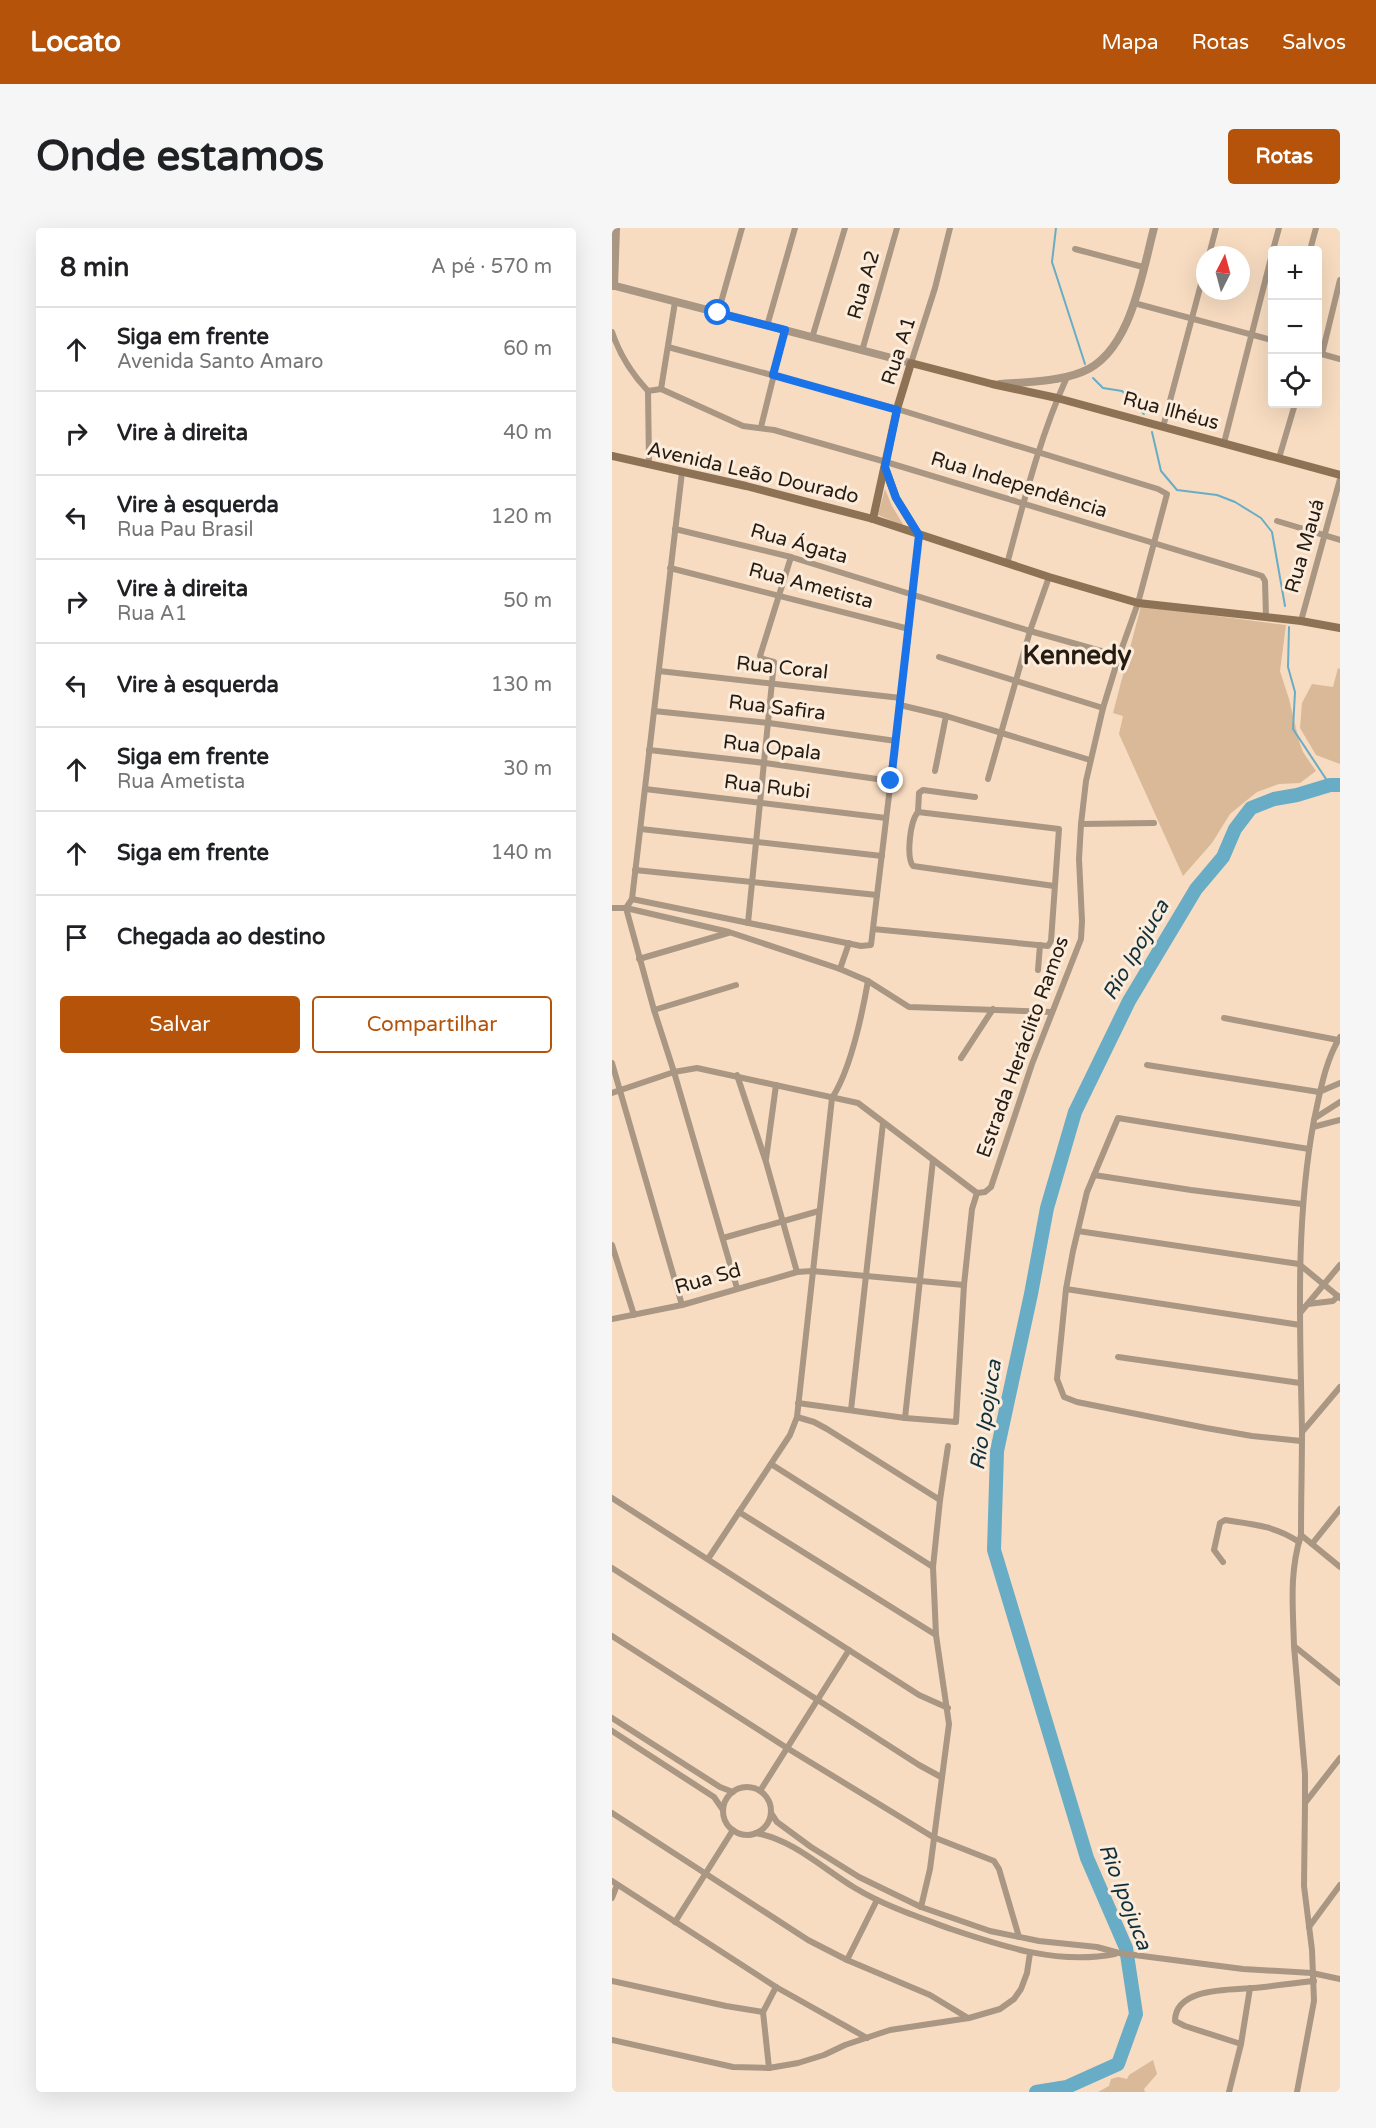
<!DOCTYPE html>
<html lang="pt">
<meta charset="utf-8">
<style>
body{margin:0;font-family:"Varela Round",sans-serif;background:#f6f6f6;color:#202124}
.controls{position:absolute;right:18px;top:18px;display:grid;overflow:hidden;border-radius:6px;box-shadow:0 6px 24px #0002}
.controls button{width:54px;height:54px;display:grid;place-items:center;padding:0;border:0;border-bottom:2px solid #e0e0e0;background:#fff;color:#202124;font:30px sans-serif}
.compass{position:absolute;left:584px;top:18px;width:54px;height:54px;border-radius:50%;background:#fff;box-shadow:0 6px 24px #0002;rotate:6deg}
.stop{position:absolute;width:18px;height:18px;margin:-14px;border:4px solid #1a73e8;border-radius:50%;background:#fff}
.stop.end{background:#1a73e8;border-color:#fff;box-shadow:0 2px 6px #0008}
.list{margin:0;padding:0;list-style:none}
h2{display:flex;justify-content:space-between;align-items:center;height:78px;margin:0;padding:0 24px;font-size:26px}
h2 small{font-size:20px;font-weight:400;color:#757577}
.list li{display:grid;grid-template-columns:39px 1fr auto;gap:18px;align-items:center;box-sizing:border-box;height:84px;padding:0 24px;border-top:2px solid #e0e0e0}
.list b{display:block;font-size:22px;white-space:nowrap}
.list p{margin:0;font-size:20px;white-space:nowrap;color:#757577}
.list em{font-size:20px;font-style:normal;color:#757577}
.actions{display:flex;gap:12px;padding:18px 24px}
.actions a{flex:1;padding:14px 0;border:2px solid #b45309;border-radius:6px;text-align:center;font-size:21px;color:#b45309}
.actions .main{background:#b45309;color:#fff}
.icon{flex:none;width:33px;height:33px;fill:none;stroke:currentColor;stroke-width:2;stroke-linecap:round;stroke-linejoin:round}
.map{position:relative;flex:none;width:728px;height:1864px;overflow:hidden;border-radius:6px}
header{display:flex;align-items:center;gap:36px;box-sizing:border-box;height:84px;padding:0 30px;background:#b45309;color:#fff}
header strong{font-size:28px}
nav{display:flex;gap:33px;margin-inline-start:auto;font-size:21px}
.intro{display:flex;align-items:center;justify-content:space-between;box-sizing:border-box;height:144px;padding:0 36px}
h1{margin:0;font-size:42px}
.button{padding:15px 27px;border-radius:6px;background:#b45309;color:#fff;font-size:21px;font-weight:700}
main{display:flex;gap:36px;padding:0 36px}
aside{flex:1;background:#fff;border-radius:6px;box-shadow:0 6px 24px #0002}
.map>svg:first-child{display:block}
</style>
<header>
<strong>Locato</strong>
<nav><a>Mapa</a><a>Rotas</a><a>Salvos</a></nav>
</header>
<div class="intro"><h1>Onde estamos</h1><a class="button">Rotas</a></div>
<main>
<aside>
<h2>8 min<small>A pé · 570 m</small></h2>
<ul class="list">
<li><svg class="icon" aria-label="ahead" viewBox="0 0 24 24"><path d="M12 20V5M6 11l6-6 6 6"/></svg><div><b>Siga em frente</b><p>Avenida Santo Amaro</p></div><em>60 m</em></li>
<li><svg class="icon" aria-label="right" viewBox="0 0 24 24"><path d="M7 20v-9h11M14 6l5 5-5 5"/></svg><div><b>Vire à direita</b></div><em>40 m</em></li>
<li><svg class="icon" aria-label="left" viewBox="0 0 24 24"><path d="M17 20v-9H6M10 6l-5 5 5 5"/></svg><div><b>Vire à esquerda</b><p>Rua Pau Brasil</p></div><em>120 m</em></li>
<li><svg class="icon" aria-label="right" viewBox="0 0 24 24"><path d="M7 20v-9h11M14 6l5 5-5 5"/></svg><div><b>Vire à direita</b><p>Rua A1</p></div><em>50 m</em></li>
<li><svg class="icon" aria-label="left" viewBox="0 0 24 24"><path d="M17 20v-9H6M10 6l-5 5 5 5"/></svg><div><b>Vire à esquerda</b></div><em>130 m</em></li>
<li><svg class="icon" aria-label="ahead" viewBox="0 0 24 24"><path d="M12 20V5M6 11l6-6 6 6"/></svg><div><b>Siga em frente</b><p>Rua Ametista</p></div><em>30 m</em></li>
<li><svg class="icon" aria-label="ahead" viewBox="0 0 24 24"><path d="M12 20V5M6 11l6-6 6 6"/></svg><div><b>Siga em frente</b></div><em>140 m</em></li>
<li><svg class="icon" aria-label="arrive" viewBox="0 0 24 24"><path d="M6 21V4h12l-3 4 3 4H6"/></svg><div><b>Chegada ao destino</b></div></li>
</ul>
<div class="actions"><a class="main">Salvar</a><a>Compartilhar</a></div>
</aside>
<div class="map">
<svg width="728" height="1864" viewBox="0 0 728 1864">
<rect width="100%" height="100%" fill="#f7dcc1"/>
<g fill="#d9b998">
<path d="M273 261 280 278 292 298 266 287Z"/>
<path d="M529 378 674 397 668 443 677 471 687 513 691 524 704 543 688 555 667 556 645 564 618 586 600 615 571 648 507 506 511 488 501 485Z"/>
<path d="M726 440 728 441V536L704 527 688 500 690 475 700 456 721 459Z"/>
<path d="M541 1832 545 1846 532 1861 533 1864H486L497 1858 499 1851 506 1849 515 1851 517 1847Z"/>
</g>
<g fill="none" stroke-linecap="round" stroke-linejoin="round">
<g stroke="#68acc6" stroke-width="2">
<path d="M444 0 440 34 473 136"/>
<path d="M481 150 491 160 510 163 532 186"/>
<path d="M540 204 549 243 565 262 605 267 623 274 649 290 660 304 673 378"/>
<path d="M677 399 676 439 683 464 681 501 718 557"/>
</g>
<path stroke="#68acc6" stroke-width="14" d="M424 1864 455 1859 506 1836 524 1786 514 1720 475 1630 382 1322 385 1223 419 1066 435 980 463 884 517 773 584 661 611 629 623 601 639 580 662 571 685 567 718 557H728"/>
<g stroke="#a99683" stroke-width="6">
<path d="M463 21 531 39"/>
<path d="M661 22 667 0"/>
<path d="M698 22 704 0"/>
<path d="M597 27 604 0"/>
<path d="M522 75 660 112"/>
<path d="M106 85 130 0"/>
<path d="M155 98 183 0"/>
<path d="M0 104C8 128 19 145 36 163"/>
<path d="M200 110 233 0"/>
<path d="M56 119 285 181 546 261 555 266 526 375 507 428 491 480 474 553 469 596 467 631 470 693 469 711 420 836 379 959 373 964 365 965"/>
<path d="M250 123 285 0"/>
<path d="M706 125 728 131"/>
<path d="M710 126 728 52"/>
<path d="M299 135 323 60 338 0"/>
<path d="M49 161 131 198 162 202 274 234 644 346 650 348 653 353 654 389"/>
<path d="M49 161 63 74"/>
<path d="M149 199 173 102"/>
<path d="M551 199 593 41"/>
<path d="M612 215 660 26"/>
<path d="M667 230 683 176"/>
<path d="M37 237 36 163 49 161"/>
<path d="M665 293 728 312"/>
<path d="M63 301 179 329 418 403 507 428"/>
<path d="M395 336C412 273 428 208 455 149"/>
<path d="M58 340 297 401 307 307"/>
<path d="M689 393 728 251"/>
<path d="M327 429 491 480"/>
<path d="M47 443 289 470"/>
<path d="M288 477 334 488 478 532"/>
<path d="M42 483 157 495 284 513"/>
<path d="M37 522 153 535 279 553"/>
<path d="M323 543 334 488"/>
<path d="M376 551 418 403 437 349"/>
<path d="M33 561 274 590"/>
<path d="M306 584 307 565 311 562 363 569"/>
<path d="M469 596 542 595"/>
<path d="M29 601 270 628"/>
<path d="M23 642 265 667"/>
<path d="M20 671 249 718 259 717 297 401"/>
<path d="M0 680H14L20 671 70 244"/>
<path d="M136 695 162 434 151 431 148 428 179 329"/>
<path d="M261 701 436 718 439 713 447 601 306 584C298 593 294 629 301 638L442 658"/>
<path d="M27 731 116 705"/>
<path d="M228 741 237 715"/>
<path d="M426 742 428 717"/>
<path d="M42 782 124 757"/>
<path d="M612 790 726 812"/>
<path d="M728 809C713 833 708 865 702 892 683 994 688 1098 690 1202 690 1237 689 1272 689 1307 677 1345 681 1379 682 1418L728 1455"/>
<path d="M349 830 381 781"/>
<path d="M0 835 70 1077"/>
<path d="M535 837 707 864 728 855"/>
<path d="M125 847 154 934 185 1044"/>
<path d="M0 865 62 844 85 840 246 875 365 965"/>
<path d="M703 890 728 874"/>
<path d="M701 899 728 892"/>
<path d="M154 931 164 857"/>
<path d="M482 947 579 962 690 976"/>
<path d="M466 1003 687 1036 728 1070"/>
<path d="M111 1010 207 983"/>
<path d="M0 1017 22 1087"/>
<path d="M125 1060 62 844 42 782 14 680 117 704 228 741 256 753 297 779 440 784"/>
<path d="M454 1061 688 1097"/>
<path d="M696 1076 721 1073 726 1068"/>
<path d="M688 1085 728 1037"/>
<path d="M0 1091 70 1077 185 1044 200 1043 352 1057"/>
<path d="M506 1129 688 1155"/>
<path d="M186 1175 293 1190 344 1194 352 1057 360 981 365 965"/>
<path d="M239 1182 271 895"/>
<path d="M185 1189 202 1194 215 1201 328 1272"/>
<path d="M293 1190 321 932"/>
<path d="M690 1204 728 1159"/>
<path d="M689 1213 640 1208 594 1200 465 1174 452 1169 445 1151 454 1061 461 1023 475 964 506 890 697 921"/>
<path d="M159 1236 321 1339"/>
<path d="M0 1270 307 1467 336 1480"/>
<path d="M127 1284 324 1407"/>
<path d="M689 1307 728 1339"/>
<path d="M700 1316 728 1281"/>
<path d="M96 1331 178 1207 185 1189 220 870C239 841 250 787 256 753"/>
<path d="M611 1334 602 1322 608 1295 613 1292C640 1296 664 1298 687 1314"/>
<path d="M0 1340 307 1537 329 1549"/>
<path d="M0 1408 175 1520 321 1609 382 1633 387 1641 407 1709"/>
<path d="M682 1418 693 1546V1575"/>
<path d="M0 1490 108 1559 121 1564"/>
<path d="M0 1503 102 1569 111 1582"/>
<circle cx="135" cy="1583" r="24"/>
<path d="M148 1563 237 1422"/>
<path d="M0 1585 196 1712 235 1732 318 1767 356 1790"/>
<path d="M159 1585 165 1594 199 1619 247 1649 309 1679 378 1703 427 1713 485 1719 507 1725 631 1741 700 1745 728 1751"/>
<path d="M144 1605C182 1612 210 1640 243 1660 273 1678 306 1689 339 1701 392 1719 447 1737 503 1726"/>
<path d="M0 1653 164 1759 255 1810"/>
<path d="M0 1670 5 1657"/>
<path d="M309 1679 318 1641 337 1496 324 1407 321 1339 328 1272 336 1218"/>
<path d="M63 1694 121 1602"/>
<path d="M697 1699 728 1657"/>
<path d="M235 1732 265 1672"/>
<path d="M0 1753 114 1778 151 1784"/>
<path d="M0 1812 121 1839 157 1840 186 1835 212 1827 233 1817 278 1802 357 1790 388 1781 402 1771 409 1761 415 1745 418 1725"/>
<path d="M629 1816 573 1798 563 1793C563 1759 619 1762 641 1760 662 1758 682 1755 702 1753"/>
<path d="M157 1840 151 1784 164 1759"/>
<path d="M617 1864 629 1816 638 1760"/>
<path d="M685 1864 702 1773 700 1722 692 1658 693 1575 728 1530"/>
</g>
<g stroke="#a99683" stroke-width="8">
<path d="M0 57 299 135"/>
<path d="M2 58 4 0"/>
<path d="M388 156C414 154 445 154 470 144 519 125 530 45 542 0"/>
</g>
<g stroke="#8d7255" stroke-width="8">
<path d="M0 228 134 258 261 291 437 349 526 375 689 393 728 400"/>
<path d="M273 240 284 270 306 306"/>
<path d="M261 291 285 181 299 135 380 156 445 170 728 247"/>
</g>
</g>
<g fill="none" stroke-linecap="round" stroke-linejoin="round">
<path stroke="#1a73e8" stroke-width="8" d="M106 85 173 102 161 147 285 182 273 239 284 270 307 307 279 553"/>
</g>
<g text-anchor="middle" dominant-baseline="central" stroke-width="6" stroke-linejoin="round" paint-order="stroke">
<g font-size="20" fill="#251b11" stroke="#fcecdb">
<text transform="translate(252 57) rotate(-74)">Rua A2</text>
<text transform="translate(287 123) rotate(-72)">Rua A1</text>
<text transform="translate(559 183) rotate(15)">Rua Ilhéus</text>
<text transform="translate(141 245) rotate(13)">Avenida Leão Dourado</text>
<text transform="translate(407 257) rotate(17)">Rua Independência</text>
<text transform="translate(187 316) rotate(16)">Rua Ágata</text>
<text transform="translate(693 318) rotate(-74)">Rua Mauá</text>
<text transform="translate(199 358) rotate(15)">Rua Ametista</text>
<text transform="translate(170 440) rotate(6)">Rua Coral</text>
<text transform="translate(165 480) rotate(7)">Rua Safira</text>
<text transform="translate(160 520) rotate(7)">Rua Opala</text>
<text transform="translate(155 559) rotate(7)">Rua Rubi</text>
<text transform="translate(411 819) rotate(-70)">Estrada Heráclito Ramos</text>
<text transform="translate(96 1051) rotate(-16)">Rua Sd</text>
</g>
<g font-size="21" font-style="italic" fill="#0f303c" stroke="#fcecdb">
<text transform="translate(524 722) rotate(-60)">Rio Ipojuca</text>
<text transform="translate(374 1187) rotate(-81)">Rio Ipojuca</text>
<text transform="translate(513 1669) rotate(69)">Rio Ipojuca</text>
</g>
<g font-size="26" font-weight="bold" fill="#251b11" stroke="#fcecdb">
<text x="465" y="427">Kennedy</text>
</g>
</g>
</svg>
<div class="controls">
<button>+</button>
<button>−</button>
<button><svg class="icon" aria-label="locate" viewBox="0 0 24 24"><circle cx="12" cy="12" r="6"/><path d="M12 2v4M12 18v4M2 12h4M18 12h4"/></svg></button>
</div>
<svg class="compass" viewBox="-18 -18 36 36"><path d="M0-13l5 13h-10z" fill="#e53935"/><path d="M0 13l5-13h-10z" fill="#757577"/></svg>
<div class="stop" style="left:106px;top:85px"></div>
<div class="stop end" style="left:279px;top:553px"></div>
</div>
</main>
